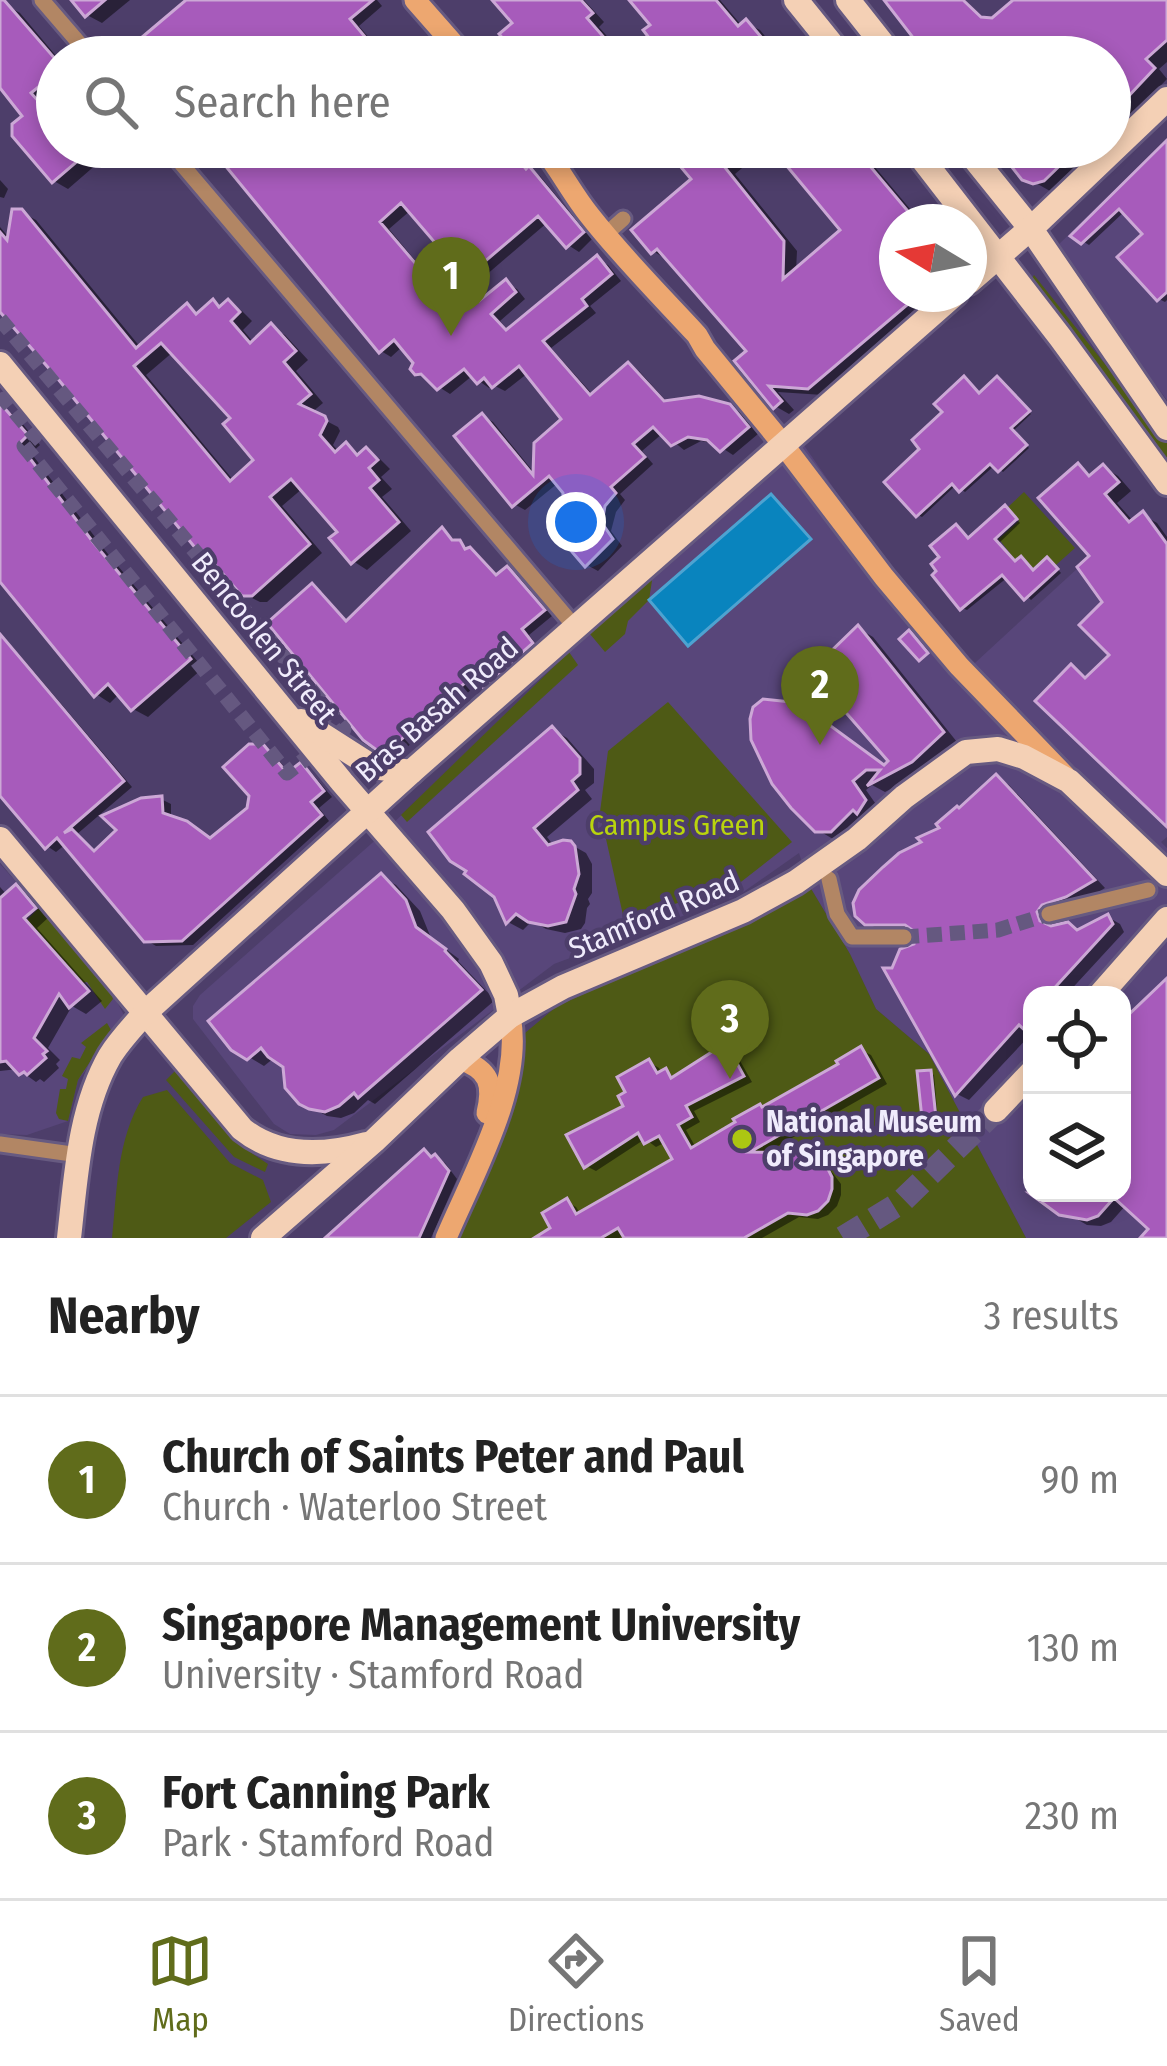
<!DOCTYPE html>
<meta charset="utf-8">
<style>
body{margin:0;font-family:"Fira Sans Condensed",sans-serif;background:#f2f2f2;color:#222}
.controls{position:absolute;right:36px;bottom:36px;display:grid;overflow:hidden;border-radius:24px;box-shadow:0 6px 18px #0003}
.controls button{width:108px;height:108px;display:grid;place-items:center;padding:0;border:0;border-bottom:3px solid #e0e0e0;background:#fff;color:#222;font:60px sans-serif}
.compass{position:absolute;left:879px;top:204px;width:108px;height:108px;border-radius:50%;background:#fff;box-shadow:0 6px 18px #0003;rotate:280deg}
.you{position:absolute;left:576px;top:522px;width:42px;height:42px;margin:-30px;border:9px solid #fff;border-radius:50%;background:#1a73e8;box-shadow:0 0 0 18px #1a73e833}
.badge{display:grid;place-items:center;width:78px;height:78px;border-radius:50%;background:#606c1b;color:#fff;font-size:39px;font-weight:700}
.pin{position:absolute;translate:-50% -99px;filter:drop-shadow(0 3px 6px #0008)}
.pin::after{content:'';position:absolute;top:63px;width:42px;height:36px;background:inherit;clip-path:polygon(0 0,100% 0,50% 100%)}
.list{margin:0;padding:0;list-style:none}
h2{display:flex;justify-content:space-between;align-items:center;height:156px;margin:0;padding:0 48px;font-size:51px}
h2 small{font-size:39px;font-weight:400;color:#767676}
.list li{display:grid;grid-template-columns:78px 1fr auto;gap:36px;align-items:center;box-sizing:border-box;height:168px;padding:0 48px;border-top:3px solid #e0e0e0}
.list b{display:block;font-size:45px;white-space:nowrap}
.list p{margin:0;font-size:39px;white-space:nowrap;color:#767676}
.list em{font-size:39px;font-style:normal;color:#767676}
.icon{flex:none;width:66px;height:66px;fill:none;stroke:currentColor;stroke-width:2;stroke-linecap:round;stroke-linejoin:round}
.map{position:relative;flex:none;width:1167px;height:1238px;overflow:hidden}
.search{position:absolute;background:#fff;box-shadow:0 6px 18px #0003;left:36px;right:36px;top:36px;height:132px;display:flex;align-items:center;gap:30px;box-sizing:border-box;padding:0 42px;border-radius:66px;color:#767676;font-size:45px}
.sheet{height:660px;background:#fff}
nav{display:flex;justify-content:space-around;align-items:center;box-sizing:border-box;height:168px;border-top:3px solid #e0e0e0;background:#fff;font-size:33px;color:#767676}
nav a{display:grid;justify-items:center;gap:6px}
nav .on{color:#606c1b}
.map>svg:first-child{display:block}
</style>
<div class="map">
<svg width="1167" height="1238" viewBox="0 0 1167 1238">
<rect width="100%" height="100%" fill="#4d3e6a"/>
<g fill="#58467a" fill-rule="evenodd">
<path d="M1167 139V400L1053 250Z"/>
<path d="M771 147H854L897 222V294H969V285L976 293 803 444 963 674 1143 508 1167 539V837L1161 842 1167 848V907L1164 911 1167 913V1238H1026L929 1054 876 1009 850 954 810 887 799 853 739 895 554 964 334 1130 316 1135 290 1134 274 1124 193 1019V1006L200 995 380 836 569 652 922 326ZM1032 995H1122V1193H1032Z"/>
<path d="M0 864 107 983 126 1019 78 1080 68 1121 27 1135 0 1134Z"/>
</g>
<g fill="#4e5a15">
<path d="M1034 275 1167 442V464L1030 282Z"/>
<path d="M1024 492 1075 548 1056 565 1047 556 1033 568 1022 556 1016 561 999 539 1019 521 1008 507Z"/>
<path d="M653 574 649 600 628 621 625 634 605 652 590 634Z"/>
<path d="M569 652 578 665 407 822 401 815Z"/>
<path d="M668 702 792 842 737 885 658 909 625 924 600 812 608 751Z"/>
<path d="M810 887 850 954 876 1009 929 1054 1026 1238H459L512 1103 525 1033 556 1007Z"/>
<path d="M42 905 107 983 113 999 105 1009 87 982 82 983 26 921Z"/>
<path d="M107 1023 111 1030 78 1080 68 1121 59 1119 56 1113 60 1089H66L68 1079 62 1076 72 1057 80 1059 86 1047 81 1043Z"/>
<path d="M177 1069 235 1142 268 1164 265 1172 234 1157 166 1080Z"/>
<path d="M167 1090 230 1163 263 1180 271 1202 226 1238H112C117 1191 117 1138 143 1097Z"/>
</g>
<path fill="#0984be" stroke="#4ea3d1" stroke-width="3" d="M771 494 811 539 688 646 649 600Z"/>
<g fill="#0007" fill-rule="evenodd">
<path d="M75 0H130L102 23 87 15Z"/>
<path d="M190 0H377L382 6 359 26 385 57H138Z"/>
<path d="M496 0H584L604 22 599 27 625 57H523L516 23Z"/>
<path d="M633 0H720L742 26 746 23 760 30 782 57H634L654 40V25Z"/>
<path d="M888 0H965L987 21H993L1016 0H1167V62L1159 69 1167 79 1110 138V57H931Z"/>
<path d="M6 5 20 13 57 57V90L43 102 54 115 57 113V147H90L86 150 98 163 68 189 54 181 30 114 4 88 0 91V11Z"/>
<path d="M1167 145V300L1165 302 1159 299 1146 234 1125 211 1089 245 1074 236Z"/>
<path d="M213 147H509L530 170 540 176 592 239 579 252 568 245 548 222 471 288 482 302 506 283 517 289 525 299 500 321 509 331 597 259 608 265 621 281 590 306 596 313 551 348 594 396 629 365 639 371 668 403 729 406 741 413 758 434 733 455 716 444 701 441 684 450 663 433 642 451 653 464 620 494 625 500 616 512 611 531 622 546 598 571 587 565 575 551 566 492 558 483 525 510 514 504 482 416 493 422 536 475 565 420 528 373 505 391 493 385 489 388 472 376 450 394 417 373 416 363 403 346 391 357 381 351ZM411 210 442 246 419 265 389 229Z"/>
<path d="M591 147H634L613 165 600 157Z"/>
<path d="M668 147H767L735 174 797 251 796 271 844 230 775 147H858L921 222H897V294H942L823 395 778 392 794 410 789 414 775 406 750 351 666 259 653 251 695 180Z"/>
<path d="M1000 147H1101L1059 188 1050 191 1020 174Z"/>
<path d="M0 180 8 189 4 198 0 197Z"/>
<path d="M21 212 36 220 141 348 188 307 200 314 213 303 222 308 228 303 242 311 252 321 243 330 254 343 271 327 285 335 308 360 296 371 323 403 311 413 338 427 340 431 333 445 339 452 346 446 362 455 366 451 380 459 390 469 381 477 392 489 382 497 411 531 367 570 353 561 341 532 303 488 282 506 322 553 267 602H260L244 594 215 559 203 553 0 309V227L10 239ZM173 352 234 419 258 461 234 481 146 375Z"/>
<path d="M1001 382 1031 414 1013 431 1029 448 1003 472 995 465 965 492 956 485 922 517 918 515Z"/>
<path d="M2 408 16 416 40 445 31 453 108 554 203 668 148 717 133 709 120 693 110 703 96 694 0 575Z"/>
<path d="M1078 467 1094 476 1104 467 1118 476 1131 491 1117 503 1134 522 1143 515 1157 523 1167 537V821L1072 668 1089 679 1113 655 1106 602 1093 556Z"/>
<path d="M1010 512 1020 523 999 543 1017 564 1027 563 1035 572 1053 564 1061 573 1031 600 1008 577 967 610 962 608 957 528 970 541Z"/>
<path d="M442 531 480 556 499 577 508 570 517 575 552 616 529 635 540 649 494 690 482 680 405 749 390 754 365 738 313 587 322 592 349 623Z"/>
<path d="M858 628 873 637 957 742 928 770 885 792 872 785 866 790 880 810 847 839H833L816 829 754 739 886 767 892 761Z"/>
<path d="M0 632 132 787 76 835 97 853 161 799 171 804V819L212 841 250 809 263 747 273 753 290 774 301 766 310 771 332 797 319 808 329 821 193 945 156 946 146 940 66 844 56 852 47 846 0 791Z"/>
<path d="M552 729 567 738 594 769V783L585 790 592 799 547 837 554 846 570 844 586 853 592 864V893L588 899 590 904 587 908 585 923 581 929 565 933 546 929 532 921 523 930 508 922Z"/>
<path d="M997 777 1009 785 1105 888 1080 903 1054 911 1047 928 1080 932 1108 917 1120 924 1124 932 1066 995H1032V1033L969 1100 957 1094 894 971 916 946 918 930H880L867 923 944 829Z"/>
<path d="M381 877 396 885 420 911 431 938 459 959 458 961 495 1000 375 1104 368 1100 354 1113 341 1118 327 1116 301 1102 286 1065 274 1058 264 1066 249 1057Z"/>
<path d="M0 887 8 896 17 888 32 897 49 917 37 928 102 1001 86 1014 72 1006 48 1048 60 1060 56 1064 59 1068 44 1082 40 1079 36 1082 18 1069 0 1071Z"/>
<path d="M1167 982V1238L1126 1205 1111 1222 1101 1226 1087 1225 1049 1203 1041 1193H1122V1025Z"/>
<path d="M726 1047 735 1052 752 1082 694 1111 700 1122 686 1130 696 1148 842 1065 861 1050 871 1055 887 1084 762 1155 817 1160 828 1167 841 1184V1195L837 1206 828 1215 818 1219 799 1217 762 1238H627L625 1235 619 1238H538L555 1230 567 1202 576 1207 581 1215 676 1160 666 1142 656 1147 645 1139 596 1171 586 1166 627 1108 649 1062 659 1068 662 1074 666 1072 676 1078Z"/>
<path d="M930 1073 934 1075 938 1119 929 1120 925 1118Z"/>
<path d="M425 1153 445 1163 457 1179 431 1238H329Z"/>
</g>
<g fill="#a75bbb" stroke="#cca8d6" stroke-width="3" fill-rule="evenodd">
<path d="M0 0H4L57 61V72L31 93 50 114 57 109V147H94L52 183 12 136V124L22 116 0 88Z"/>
<path d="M71 0H105L85 17Z"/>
<path d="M186 0H373L350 19 382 57H135L128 49Z"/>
<path d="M492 0H581L593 13 587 18 621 57H519L499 34 512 23Z"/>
<path d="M629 0H716L738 26 746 19 778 57H629L650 39 643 30 650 25Z"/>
<path d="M884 0H963L981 17 992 18 1013 0H1167V40L1146 59 1155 68 1110 116V57H928Z"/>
<path d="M1167 140V292L1157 301 1117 257 1142 234 1119 209 1081 244 1070 236Z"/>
<path d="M210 147H508L526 169 529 166 584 232 566 248 538 216 462 281 479 301 506 279 516 292 491 314 506 330 597 255 612 274 582 299 587 306 543 341 590 395 628 362 664 401 699 396 730 404 749 427 720 452 707 440 688 437 671 446 653 427 633 444 645 457 611 487 616 493 605 506 602 523 613 539 585 567 572 552 562 534 563 493 549 476 512 507 454 436 482 413 533 475 534 443 561 419 519 366 492 388 484 378 477 384 464 369 437 390 421 374 415 375 410 369 413 363 394 340 379 353ZM401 203 437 245 416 264 380 222Z"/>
<path d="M664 147H745L723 165 784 241 783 279 840 230 771 147H854L917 222H897V294H920L808 389 769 386 782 401 773 409 734 361 746 351 657 249 651 254 631 230 691 179Z"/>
<path d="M996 147H1079L1044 181 1033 184 1022 180Z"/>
<path d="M12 209H22L136 348 187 303 196 314 213 299 219 307 228 299 240 312 231 321 250 343 271 323 296 351 284 362 311 394 299 404 325 416 327 421 320 435 335 452 346 442 357 455 366 447 378 460 369 468 379 480 370 488 399 522 351 564 329 538 337 532 291 479 270 497 310 544 252 596H242L204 552 201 555 58 379 0 312V232L7 240ZM161 343 230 418 223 424 253 460 230 481 134 366Z"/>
<path d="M964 376 979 393 997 376 1030 411 1011 428 1027 445 998 472 990 464 959 492 952 484 916 517 884 482 919 449 912 440 942 412 934 404Z"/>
<path d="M0 403 28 435 19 444 93 542 191 659 131 711 108 684 94 697 0 582Z"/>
<path d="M1078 463 1089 476 1103 464 1119 482 1105 494 1129 522 1143 511 1167 544V827L1035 701 1071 664 1085 678 1109 655 1079 625 1102 602 1077 567 1089 556 1038 498Z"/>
<path d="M1005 505 1017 519 995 539 1015 561 1021 556 1033 570 1047 557 1058 569 1024 600 1002 575 960 610 932 575 936 571 931 564 939 557 930 546 956 524 968 538Z"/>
<path d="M442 527 452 540H460L465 549 470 547 496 575 507 566 545 610 522 629 533 643 483 687 474 675 395 745 378 751 363 740 267 623 312 583 346 621Z"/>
<path d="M858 625 944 732 912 762 867 786 880 770H866L853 781 866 800 857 814 853 810 831 832H815L791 808 772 784 751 740 750 719 753 707 763 699 791 702 809 710 884 765 888 761 821 684 828 679 817 665Z"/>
<path d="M909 630 928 653 919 661 899 639Z"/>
<path d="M0 634 124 781 64 833 72 829 94 851 116 830 101 816 141 798 162 796 163 813 187 821 210 838 247 808 249 796 223 767 249 744H263L287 773 301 762 324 791 311 802 322 815 182 941 144 942 57 838 45 849 0 796Z"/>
<path d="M552 726 580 758V774L572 781 578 790 534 828 548 845 563 840 571 841 575 846 579 874 574 889 576 894 566 922 548 926 528 922 516 914 506 924 494 897 464 874 466 871 450 861 428 832Z"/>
<path d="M996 774 1095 880 1066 897 1042 905 1037 912 1040 921 1051 926 1068 922 1077 930 1108 914 1113 924 1048 995H1032V1037L1019 1025 955 1096 883 968H892L900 949 914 944 915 932 905 925H865L855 916 853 903 859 890 883 867 899 853 921 842 917 838 939 828 936 824 957 806 959 808Z"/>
<path d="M381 873 406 900 416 927 446 949 445 951 482 990 358 1098 354 1093 339 1106 325 1112 309 1109 299 1104 285 1088 283 1067 268 1057 261 1048 247 1060 231 1050 208 1021Z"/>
<path d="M16 884 36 908 24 918 89 991 69 1008 59 994 34 1038 47 1051 43 1054 46 1058 27 1075 24 1072 19 1075 6 1061 0 1062V898Z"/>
<path d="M1167 978V1238H1140L1148 1229 1114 1198 1098 1216 1087 1220 1059 1215 1029 1193H1122V1021Z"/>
<path d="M726 1043 744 1076 686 1106 692 1117 678 1125 691 1148 735 1122 733 1119 760 1104 762 1107 838 1064 836 1061 861 1046 879 1078 750 1152 806 1153 818 1157 827 1167 832 1177V1189L828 1201 818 1211 807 1215 788 1213 744 1238H624L618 1228 601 1238H534L550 1228 542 1213 567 1198 576 1214 672 1159 659 1136 644 1144 638 1133 584 1168 566 1135 623 1106 618 1096 625 1092 617 1077 649 1059 657 1073 666 1068 671 1078Z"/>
<path d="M931 1070 936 1118 922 1119 917 1071Z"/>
<path d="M424 1149 431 1157 435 1154 449 1171 419 1238H325Z"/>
</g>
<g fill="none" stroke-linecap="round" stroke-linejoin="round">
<g stroke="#655880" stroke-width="15" stroke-dasharray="15 8" stroke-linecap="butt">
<path d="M0 319 344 729 287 773 24 446 35 436 4 399 0 402"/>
<path d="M904 937 998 930 1049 914"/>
</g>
<path stroke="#655880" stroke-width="24" stroke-dasharray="24 12" stroke-linecap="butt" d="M843 1238 900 1203 996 1110"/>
<defs>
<g id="street">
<path d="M42 0 91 57"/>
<path d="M167 147 575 627"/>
<path d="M605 235 623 219"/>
<path d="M829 879 837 914 852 937H904"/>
<path d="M1049 914 1148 890"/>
<path d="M0 1144 79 1155"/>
</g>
<g id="secondary">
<path d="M415 0 465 57"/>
<path d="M542 147C560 169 572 194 590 216 623 258 661 296 697 335L705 349 782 443 884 577 959 666 1065 776"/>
<path d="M460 1059C489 1070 494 1083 487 1113"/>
<path d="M446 1238C473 1174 524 1086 510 1016"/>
</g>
<g id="primary">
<path d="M796 0 842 57"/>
<path d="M848 0 893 57"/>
<path d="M913 147 1060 337 1167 483"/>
<path d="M965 147 1031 229 1167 428"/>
<path d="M969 282 1039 221 1167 99"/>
<path d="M0 364 342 782 453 910 491 963 506 995 510 1016"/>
<path d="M301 721 373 767 411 772"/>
<path d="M0 839 242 1129C278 1158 323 1156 366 1144"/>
<path d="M1100 995 1167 919"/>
<path d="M996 1110 1032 1072"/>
<path d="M69 1238C76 1177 79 1110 110 1056 120 1040 133 1026 146 1012L411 772 955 294"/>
<path d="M263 1238 374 1141 460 1059 510 1016 563 987 743 911 796 882 857 839 904 797 966 752 998 749 1024 757 1069 781 1167 874"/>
</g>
</defs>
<use href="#street" stroke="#675a81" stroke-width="21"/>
<use href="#secondary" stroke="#675a81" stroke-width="27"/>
<use href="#primary" stroke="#675a81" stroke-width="30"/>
<use href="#street" stroke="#b28664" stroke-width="15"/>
<use href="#secondary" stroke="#eda770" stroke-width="21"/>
<use href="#primary" stroke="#f4d0b5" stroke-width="24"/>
</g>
<circle fill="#acc612" stroke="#4d3e6a" stroke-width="4.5" cx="742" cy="1139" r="12"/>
<g text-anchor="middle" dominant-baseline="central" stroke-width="9" stroke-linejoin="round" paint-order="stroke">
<g font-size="30" fill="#f0ecfc" stroke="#4d3e6a">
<text transform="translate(264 638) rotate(51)">Bencoolen Street</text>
<text transform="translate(437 710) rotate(-41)">Bras Basah Road</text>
<text transform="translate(654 915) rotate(-23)">Stamford Road</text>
</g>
<g font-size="30" fill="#b9d40d" stroke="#4d3e6a">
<text x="677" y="825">Campus Green</text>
</g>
<g font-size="30" font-weight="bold" fill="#f0ecfc" stroke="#4d3e6a" text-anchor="start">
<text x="766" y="1122">National Museum<tspan x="766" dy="34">of Singapore</tspan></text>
</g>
</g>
</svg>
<div class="controls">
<button><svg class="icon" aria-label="locate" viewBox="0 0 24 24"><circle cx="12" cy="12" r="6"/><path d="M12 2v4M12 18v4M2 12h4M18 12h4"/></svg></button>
<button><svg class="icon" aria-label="layers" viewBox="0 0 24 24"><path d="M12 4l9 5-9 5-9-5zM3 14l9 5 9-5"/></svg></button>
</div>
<svg class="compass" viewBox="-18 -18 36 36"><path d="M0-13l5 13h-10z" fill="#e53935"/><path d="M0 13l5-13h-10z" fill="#767676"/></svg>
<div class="you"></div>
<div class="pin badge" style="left:451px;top:336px">1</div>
<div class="pin badge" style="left:820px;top:745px">2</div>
<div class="pin badge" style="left:730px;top:1079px">3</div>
<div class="search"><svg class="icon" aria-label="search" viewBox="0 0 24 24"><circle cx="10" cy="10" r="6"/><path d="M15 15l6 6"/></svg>Search here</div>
</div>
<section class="sheet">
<h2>Nearby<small>3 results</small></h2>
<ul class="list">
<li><span class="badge">1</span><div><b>Church of Saints Peter and Paul</b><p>Church · Waterloo Street</p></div><em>90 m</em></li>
<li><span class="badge">2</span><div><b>Singapore Management University</b><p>University · Stamford Road</p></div><em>130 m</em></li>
<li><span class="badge">3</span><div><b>Fort Canning Park</b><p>Park · Stamford Road</p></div><em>230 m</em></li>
</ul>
</section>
<nav>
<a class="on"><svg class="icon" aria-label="map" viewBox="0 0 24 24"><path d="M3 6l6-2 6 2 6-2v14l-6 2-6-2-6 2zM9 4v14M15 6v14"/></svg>Map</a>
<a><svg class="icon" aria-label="directions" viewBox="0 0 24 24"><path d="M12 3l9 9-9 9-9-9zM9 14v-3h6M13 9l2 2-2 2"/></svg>Directions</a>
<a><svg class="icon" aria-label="saved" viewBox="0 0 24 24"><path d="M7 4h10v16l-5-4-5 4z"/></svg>Saved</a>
</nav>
